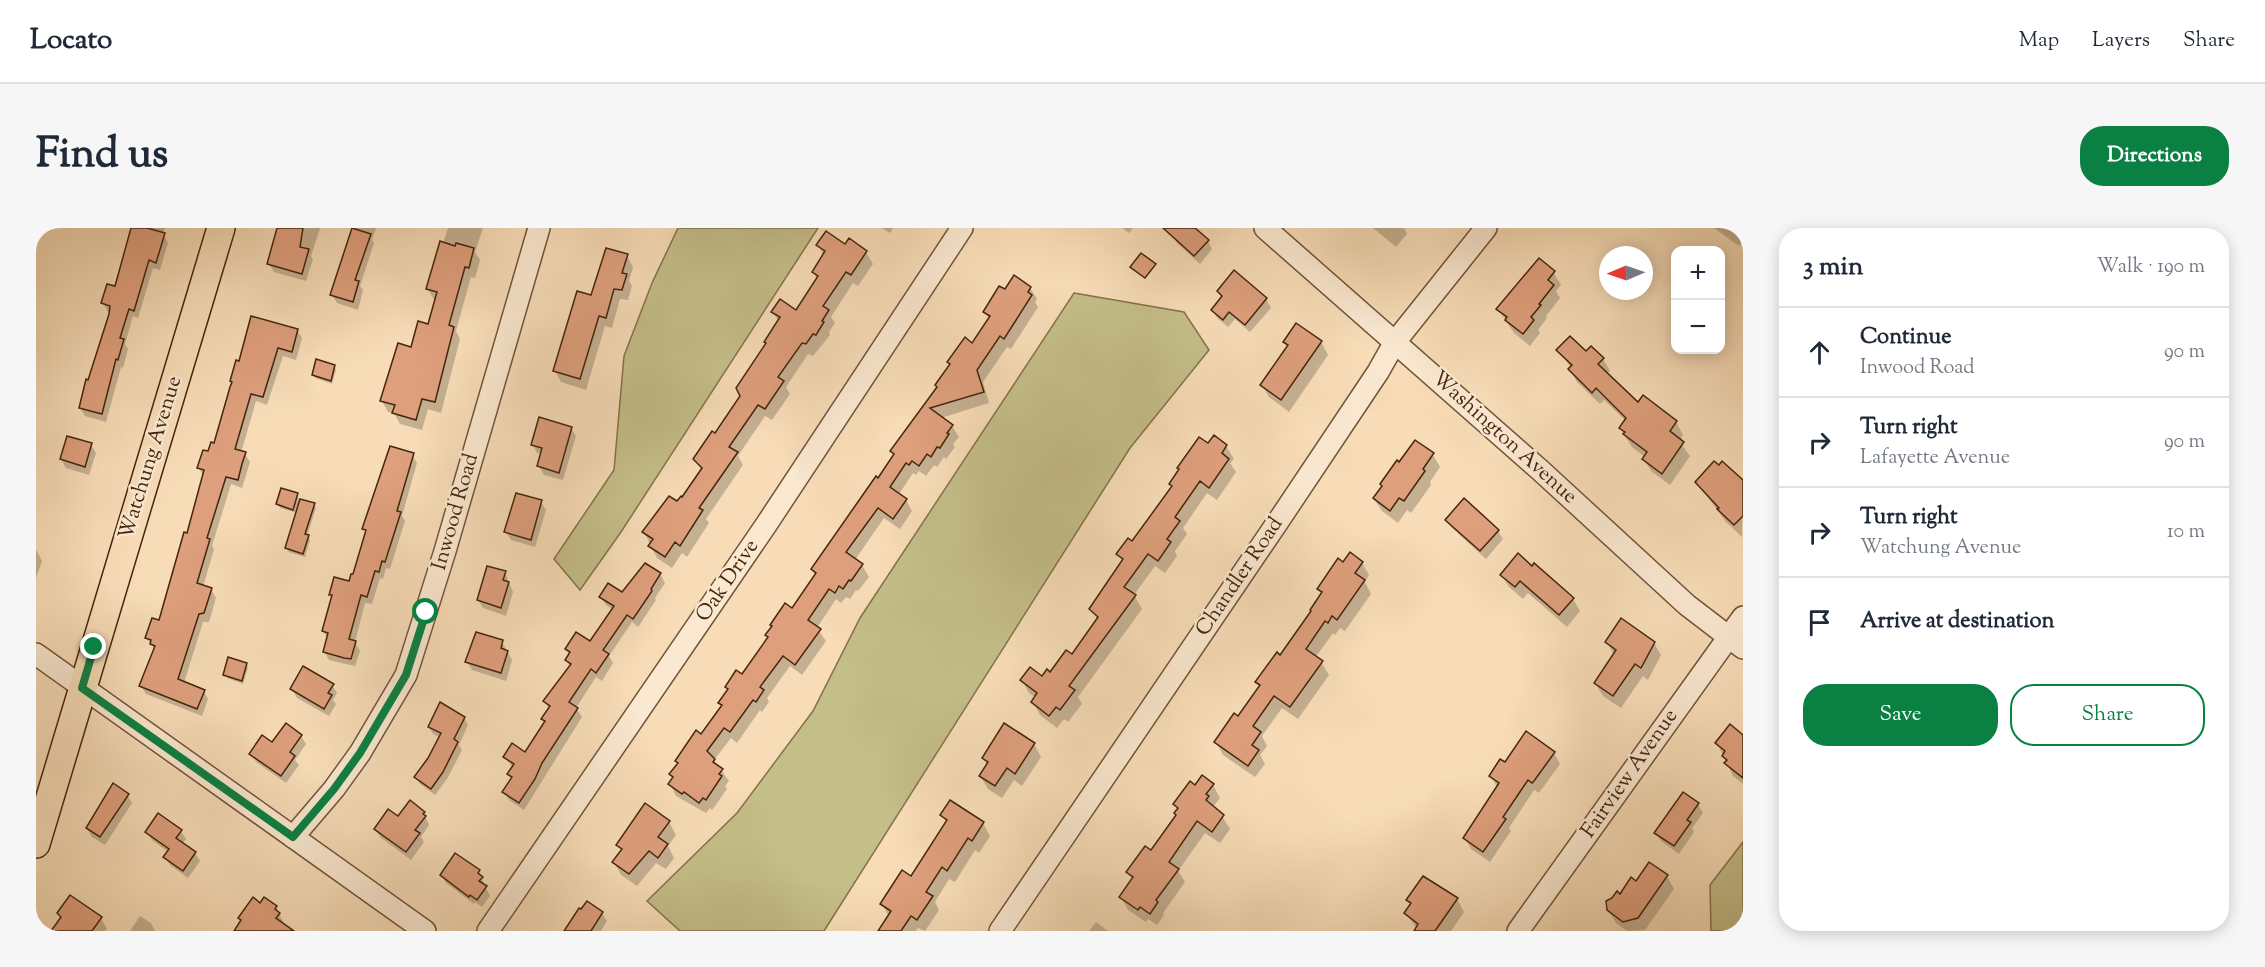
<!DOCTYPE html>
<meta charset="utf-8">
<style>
body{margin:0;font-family:"Sorts Mill Goudy",serif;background:#f6f6f7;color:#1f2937}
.controls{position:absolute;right:18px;top:18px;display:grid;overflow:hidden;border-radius:12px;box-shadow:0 3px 15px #0003}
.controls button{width:54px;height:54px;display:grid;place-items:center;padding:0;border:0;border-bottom:2px solid #e0e1e3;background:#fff;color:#1f2937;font:30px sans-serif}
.compass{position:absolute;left:1563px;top:18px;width:54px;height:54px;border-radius:50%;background:#fff;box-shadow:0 3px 15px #0003;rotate:268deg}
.stop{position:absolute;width:18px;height:18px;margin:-14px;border:4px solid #0b8043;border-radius:50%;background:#fff}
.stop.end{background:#0b8043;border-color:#fff;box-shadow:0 2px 6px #0008}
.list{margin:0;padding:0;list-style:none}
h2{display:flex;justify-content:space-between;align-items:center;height:78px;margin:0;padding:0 24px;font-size:26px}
h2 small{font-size:20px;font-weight:400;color:#747a83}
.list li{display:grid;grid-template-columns:39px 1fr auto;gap:18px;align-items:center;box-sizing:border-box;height:90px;padding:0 24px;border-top:2px solid #e0e1e3}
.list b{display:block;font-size:22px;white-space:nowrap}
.list p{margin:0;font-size:20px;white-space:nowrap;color:#747a83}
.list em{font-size:20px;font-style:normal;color:#747a83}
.actions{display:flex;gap:12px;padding:18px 24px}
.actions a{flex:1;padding:14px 0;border:2px solid #0b8043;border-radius:24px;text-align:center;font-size:21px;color:#0b8043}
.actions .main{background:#0b8043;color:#fff}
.icon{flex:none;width:33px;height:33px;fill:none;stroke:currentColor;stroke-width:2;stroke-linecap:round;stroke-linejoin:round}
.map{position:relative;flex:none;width:1707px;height:703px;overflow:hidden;border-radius:24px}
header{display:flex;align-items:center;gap:36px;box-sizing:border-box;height:84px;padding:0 30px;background:#fff;border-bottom:2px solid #e0e1e3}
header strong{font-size:28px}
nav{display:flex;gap:33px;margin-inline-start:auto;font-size:21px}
.intro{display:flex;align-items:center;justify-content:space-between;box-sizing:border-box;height:144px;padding:0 36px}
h1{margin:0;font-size:42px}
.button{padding:15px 27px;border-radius:24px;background:#0b8043;color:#fff;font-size:21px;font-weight:700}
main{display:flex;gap:36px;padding:0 36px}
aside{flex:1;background:#fff;border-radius:24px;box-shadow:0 3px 15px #0003}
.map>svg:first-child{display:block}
</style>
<header>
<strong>Locato</strong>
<nav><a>Map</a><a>Layers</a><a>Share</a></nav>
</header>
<div class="intro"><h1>Find us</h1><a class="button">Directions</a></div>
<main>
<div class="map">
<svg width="1707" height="703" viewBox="0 0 1707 703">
<rect width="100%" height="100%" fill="#f7dcb7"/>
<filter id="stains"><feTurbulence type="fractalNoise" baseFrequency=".00333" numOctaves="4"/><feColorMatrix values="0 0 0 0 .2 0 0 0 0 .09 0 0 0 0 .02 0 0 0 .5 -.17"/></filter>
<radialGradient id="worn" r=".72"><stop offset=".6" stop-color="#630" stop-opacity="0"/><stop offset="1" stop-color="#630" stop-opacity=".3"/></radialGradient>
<g fill="#c4be89" stroke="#84724b" stroke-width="1.5">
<path d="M642 0H782L585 304 544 362 518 331 578 242 588 128 616 55Z"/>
<path d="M1038 65 1148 84 1173 122 1094 220 788 703H644L611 673 701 585 777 483 824 390Z"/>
<path d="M1707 614V703H1675L1674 657Z"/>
</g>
<g fill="#0003">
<path d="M97 0H129L127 6 132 15 124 42 117 40 102 90 97 88 89 116 92 121 87 140 85 139 70 194 49 188 44 180 75 85 72 84 67 75 80 60Z"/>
<path d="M243 0H284L275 28 277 31 270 53 238 44 233 36Z"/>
<path d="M317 0H340L336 12 338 15 324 58 327 62 322 82 301 75 296 67Z"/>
<path d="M412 0H447L439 24 444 32 439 50 435 49 420 103 424 111 405 185 392 181 386 202 364 196 358 185 352 184 346 173 376 121 393 98 401 72H398L392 61Z"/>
<path d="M846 0H857L854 5Z"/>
<path d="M1086 0H1097L1093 5Z"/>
<path d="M1143 0H1157L1172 13 1176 21 1164 36 1141 15 1137 7Z"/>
<path d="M1337 0H1368L1371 6 1360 19Z"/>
<path d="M1678 0H1707V12L1703 18Z"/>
<path d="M782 17 809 18 830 24 837 36 822 58 817 55 795 89 799 95 793 104 794 107 777 128 772 126 750 159 754 166 736 192 729 188 702 228 707 237 670 291 673 295 651 329 646 325 636 340 621 330 608 304 647 271 666 243 659 231 679 207 706 168 743 94 737 84H760L782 52 777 44 788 28Z"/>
<path d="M591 28 597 39 593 53 596 58 592 72 584 71 576 100 569 98 550 162 525 154 519 143 556 69Z"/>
<path d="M1198 44 1230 71 1235 80 1214 104 1199 91 1192 99 1181 90 1177 82 1187 70 1182 63Z"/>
<path d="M1517 44 1525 57 1520 63 1524 70 1510 88 1511 90 1502 102 1504 105 1494 118 1478 105 1462 81Z"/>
<path d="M994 60 1001 71 999 74 1002 79 975 121 971 119 947 154 953 175 905 190 916 198 923 209 917 216 919 219 910 231 908 229 901 239 898 237 890 248 883 243 880 247 877 245 863 266 870 272 876 283 864 301 848 290 819 332 826 337 833 349 822 363 820 362 814 371 810 369 805 375 800 371 781 400 790 413 766 447 754 438 731 470 733 474 726 484 724 482 701 515 695 510 678 532 693 553 689 558 691 561 676 582 674 580 670 585 640 568 634 556 638 551 635 546 642 537 640 533 666 508 686 479 684 475 693 463 690 459 706 448 780 348 776 342 859 228 856 223 937 117 953 91 949 84 969 63Z"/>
<path d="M261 102 266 110 260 132 247 128 231 177 220 173 205 225 209 226 214 234 206 260 195 256 176 318 178 321 167 359 175 361 180 370 173 394H167L148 455 168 463 172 471 166 488 110 466 105 458 119 422 111 410 124 394 168 249 163 240 179 217 197 155 195 153 204 135Z"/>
<path d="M1249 114H1285L1292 127 1253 184 1233 169 1226 157 1252 120Z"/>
<path d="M1522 122 1550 125 1567 131 1574 143 1571 146 1602 176 1607 169 1640 194 1647 207 1643 213 1654 228 1634 257 1615 243 1608 231 1609 229 1596 219 1584 200 1590 193 1568 172 1564 176 1541 154 1534 141 1535 140Z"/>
<path d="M298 138 300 142 296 156 279 150 277 147Z"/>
<path d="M535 200 540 208 527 252 508 247 503 238 506 226 501 225 497 217Z"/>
<path d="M55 217 60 225 53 247 30 240 25 231Z"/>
<path d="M1172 217 1190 218 1198 231 1194 235 1200 244 1181 272 1171 265 1147 300 1151 306 1139 323 1141 328 1129 345 1119 338 1098 367 1106 381 1042 469 1046 476 1032 494 1028 491 1021 500 1004 487 997 474 1000 470 993 465 986 452 1007 450 1036 428 1062 392 1055 381 1087 334 1082 326 1097 315Z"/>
<path d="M376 227 381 235 366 288 369 293 354 341 350 340 347 351 344 350 336 376 329 375 319 414 324 423 319 438 293 432 288 423 292 411 287 403 297 370 295 366 314 355 318 348 331 306 328 301Z"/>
<path d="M1397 227 1404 239 1394 254 1395 257 1375 285 1371 282 1362 295 1346 283 1338 271 1363 236Z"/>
<path d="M1661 254 1707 255 1706 309 1690 294Z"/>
<path d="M261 266 263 272 278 276 280 280 271 308 274 312 269 329 253 324 251 320 261 285 244 280 242 276Z"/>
<path d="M505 274 510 282 499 319 475 312 470 304Z"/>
<path d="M1411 292 1462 303 1467 311 1450 331 1416 300Z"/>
<path d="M0 321 6 333 0 350Z"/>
<path d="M1326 335 1333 347 1329 354 1335 366 1309 403 1304 400 1299 407 1297 405 1279 430 1285 434 1293 447 1262 491 1246 480 1226 508 1231 518 1224 527 1229 536 1219 549 1187 527 1180 514 1202 490 1224 459 1221 454 1245 429 1286 367 1283 361 1308 336Z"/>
<path d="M469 344 477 364 470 388 447 380 442 372Z"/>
<path d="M624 346 629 355 619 370 620 372 602 399 596 394 573 428 577 435 566 453 560 449 540 480 546 489 488 582 473 572 468 564 476 552 473 546 477 540 469 529 489 526 509 495 507 491 513 482 509 473 534 439 530 432 534 426 531 421 555 415 577 382 570 377 565 369 587 366Z"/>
<path d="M1466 347 1537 371 1544 383 1531 399 1492 365 1487 371 1473 359Z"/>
<path d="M466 414 476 432 470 453 436 442 431 434Z"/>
<path d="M1571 414 1618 415 1625 427 1612 452 1607 448 1585 480 1567 468 1559 455 1578 427Z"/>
<path d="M210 436 212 440 207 456 191 450 189 447Z"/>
<path d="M296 457 301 465 297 472 300 476 293 488 261 470 256 461Z"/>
<path d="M428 490 432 497 423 517 426 522 411 551 399 567 384 556 380 549 393 531 404 509 397 506 393 499Z"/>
<path d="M265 508 270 516 259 532 263 537 250 555 220 534 215 526 237 516Z"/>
<path d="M1707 509V556L1697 548 1681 515Z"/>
<path d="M998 516 1005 529 986 558 978 552 966 570 952 561 944 548 951 537 947 530Z"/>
<path d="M1518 525 1524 536 1503 565 1498 562 1473 600 1475 603 1454 634 1435 621 1429 610 1461 559 1455 548 1469 536Z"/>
<path d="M1177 557 1184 570 1177 579 1186 588 1194 601 1184 615 1169 605 1142 643 1149 654 1127 685 1128 687 1121 697 1112 691 1110 694 1092 682 1085 669 1097 653 1092 644 1116 625 1141 588 1142 582 1139 576 1159 559Z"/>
<path d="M91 567 96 575 69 617 56 609 51 600Z"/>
<path d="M1662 576 1667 585 1656 600 1658 604 1643 626 1625 613 1620 605Z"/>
<path d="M388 585 393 597 385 609 388 614 375 632 344 609 339 601 362 591Z"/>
<path d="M906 587 947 595 954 608 943 625 939 622 919 654 913 651 899 674 903 682 889 703 882 700 880 703H844L853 689 846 676 875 650 911 595Z"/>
<path d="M633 594 640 607 632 618 638 630 630 641 620 635 601 658 585 647 578 634 586 623 582 617Z"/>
<path d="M145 603 150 611 146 616 159 625 164 633 152 650 134 637 129 629 132 624 116 612 111 604Z"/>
<path d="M442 643 454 668 446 679 439 674 438 676 410 655 405 647Z"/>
<path d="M1631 648 1638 661 1609 702 1591 703 1580 695 1572 682 1584 668 1601 655Z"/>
<path d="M1421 671 1428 684 1415 703H1380L1381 701 1370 685 1375 677 1372 672Z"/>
<path d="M224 677 240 679 247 694 246 696 199 703Z"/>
<path d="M22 685 65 690 71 701 69 703H17L25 691Z"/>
<path d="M566 685 571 693 565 703H530Z"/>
<path d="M104 688 115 695 119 703H94Z"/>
<path d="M1060 694 1072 703H1073H1053Z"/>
</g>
<g fill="#de9f7c" stroke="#44250d" stroke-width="1.5">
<path d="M95 0H111L129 5 120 35 113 32 98 83 93 81 84 110 88 111 82 132 80 131 66 186 43 180 50 151 52 152 73 86 74 78 65 75 71 56 79 58Z"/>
<path d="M241 0H267L264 19 273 21 266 46 231 36Z"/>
<path d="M316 0 335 6 319 52 323 53 317 74 294 67Z"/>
<path d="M1127 0H1159L1173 12 1158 28Z"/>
<path d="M790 3 809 16 813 10 831 23 815 47 810 44 787 78 793 82 786 93 788 94 780 107 777 106 770 116 766 115 742 149 748 153 729 181 722 177 693 219 702 224 663 280 667 282 644 318 639 314 629 329 612 318 617 311 606 304 633 268 641 273 645 268 646 269 666 240 657 231 676 203 679 205 704 168 700 160 730 115 728 114 744 89 735 84 744 71 760 82 782 48 776 44 789 23 780 17Z"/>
<path d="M404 13 419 18 420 15 438 20 433 40 429 39 413 97 418 99 399 174 386 171 380 192 356 185 359 177 344 173 362 115 375 119 382 93 392 96 401 64 390 61Z"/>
<path d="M570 20 592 26 586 45 591 46 586 62 578 61 570 90 563 88 544 151 517 143 541 63 555 67Z"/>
<path d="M1105 25 1120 36 1109 50 1094 39Z"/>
<path d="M1503 30 1519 43 1512 52 1518 57 1503 76 1505 77 1495 89 1498 92 1487 106 1469 92 1471 89 1460 81Z"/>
<path d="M1198 42 1231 70 1209 97 1193 84 1187 92 1175 82 1186 68 1181 63Z"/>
<path d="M978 47 995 59 992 64 996 67 968 111 964 108 941 142 948 164 894 180 917 197 911 205 913 206 904 220 901 219 895 229 891 226 883 238 876 233 873 237 870 235 854 259 871 271 857 291 842 280 810 324 827 336 815 353 813 352 807 361 803 358 799 365 793 361 772 392 785 401 759 437 747 428 724 459 728 462 720 474 717 472 694 504 688 500 671 523 679 531 677 534 687 541 683 546 686 548 670 572 667 570 663 575 648 564 646 566 632 556 637 549 633 546 642 535 639 533 660 502 665 506 686 477 682 475 692 461 689 459 700 442 706 446 732 409 729 407 736 398 734 397 749 375 756 380 780 345 775 341 840 248 842 250 858 226 854 223 901 159 899 157 914 136 911 134 929 109 936 115 954 88 947 84 963 58 969 61Z"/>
<path d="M215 88 262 101 256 124 242 120 227 169 215 166 199 221 210 224 206 236 202 252 190 249 171 310 174 311 161 355 176 360 168 385 163 386 142 451 169 462 161 481 103 458 119 418 114 416 115 412 109 410 116 390 123 392 148 304 151 305 168 242 161 240 167 222 172 223 175 214 178 215 194 159 196 154 194 153 200 132 203 133Z"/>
<path d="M1260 95 1286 113 1245 172 1224 157 1252 117 1247 114Z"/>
<path d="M1534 108 1550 123 1555 118 1568 130 1562 136 1602 174 1607 167 1641 193 1634 203 1648 214 1626 246 1606 231 1611 224 1587 206 1589 204 1583 200 1590 190 1560 160 1556 165 1532 141 1536 137 1520 122Z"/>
<path d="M280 131 299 137 295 153 276 147Z"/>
<path d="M503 189 536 199 523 245 501 238 506 220 495 217Z"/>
<path d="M1178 207 1191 217 1186 225 1193 231 1173 260 1164 253 1139 289 1144 293 1131 311 1135 314 1122 333 1112 326 1088 359 1100 367 1033 458 1039 462 1024 482 1020 479 1013 488 995 474 1001 465 984 452 994 439 1006 448 1011 441 1014 444 1030 422 1036 426 1062 389 1053 381 1087 331 1080 326 1092 310 1096 313 1136 258 1133 256 1143 241 1141 240 1163 209 1172 215Z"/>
<path d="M31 208 56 215 49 239 24 231Z"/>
<path d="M1379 212 1398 225 1387 241 1389 243 1368 273 1363 270 1354 283 1337 270 1346 258 1344 256 1361 232 1363 234Z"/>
<path d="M354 218 378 225 361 283 365 284 349 334 346 333 343 344 339 343 331 369 325 367 313 411 320 413 315 431 308 430 287 424 292 405 286 403 296 367H293L298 349 313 353 315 346H317L330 302 326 301Z"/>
<path d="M1678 233 1683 237 1686 233 1707 252V288L1698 297 1681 281 1683 280 1659 254Z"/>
<path d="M245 260 262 265 257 282 240 276Z"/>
<path d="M480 265 506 272 495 312 468 304Z"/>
<path d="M1428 270 1463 302 1444 323 1409 292Z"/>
<path d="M264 271 279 275 269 306 273 307 267 326 249 320Z"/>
<path d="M1314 324 1327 334 1319 345 1329 352 1301 392 1296 388 1292 395 1289 393 1270 421 1287 433 1254 479 1238 468 1217 498 1225 504 1216 517 1223 522 1212 538 1178 514 1198 485 1202 488 1224 457 1219 454 1241 424 1244 427 1275 383 1274 382 1286 364 1281 361 1302 330 1307 334Z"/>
<path d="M1482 325 1496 338 1498 335 1538 370 1523 387 1484 353 1479 359 1464 347Z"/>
<path d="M609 335 625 345 615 361 616 363 597 391 591 387 567 422 573 426 560 445 555 441 533 474 542 480 506 535 499 551 483 575 466 564 476 549 471 546 478 536 467 529 476 515 489 524 509 493 505 491 514 478 507 473 535 436 529 432 534 424 529 421 540 404 554 413 578 378 563 369 572 355 586 364Z"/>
<path d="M451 338 470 343 467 352 473 354 465 380 441 372Z"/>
<path d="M1585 390 1619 414 1605 440 1599 436 1577 468 1558 455 1580 422 1569 414Z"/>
<path d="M440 404 467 412 465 420 472 423 465 445 429 434Z"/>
<path d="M192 429 211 435 206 453 187 447Z"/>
<path d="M267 438 298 456 292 465 296 467 288 481 254 461Z"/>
<path d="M404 474 429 489 418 511 422 514 407 544 395 561 378 549 392 530 405 505 392 499Z"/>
<path d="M250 495 266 507 254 524 259 528 245 548 213 526 226 507 236 514Z"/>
<path d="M968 495 999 515 979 546 971 540 959 558 943 548 952 534 946 530Z"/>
<path d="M1694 496 1707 507V550L1688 535 1691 532 1686 528 1689 523 1679 515Z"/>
<path d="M1490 503 1519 524 1498 553 1496 555 1492 552 1467 589 1470 591 1447 624 1427 610 1463 555 1453 548 1464 531 1469 534Z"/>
<path d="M1166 547 1178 556 1170 566 1173 568 1170 572 1188 587 1176 604 1161 593 1133 634 1143 641 1120 672 1122 674 1114 686 1104 679 1102 682 1083 669 1097 649 1090 644 1109 618 1115 622 1140 587 1138 585 1142 580 1137 576 1154 553 1159 557Z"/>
<path d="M77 555 93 566 64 609 50 600Z"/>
<path d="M1647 564 1663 575 1651 592 1655 594 1638 618 1618 605Z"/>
<path d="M374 572 389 584 387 586 390 588 379 602 384 605 370 624 338 601 352 581 362 588Z"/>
<path d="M914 572 948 594 936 613 932 610 911 643 906 639 890 664 897 668 881 692 875 688 865 703H842L855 683 844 676 866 642 875 648 911 592 904 587Z"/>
<path d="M609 575 634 593 622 609 632 616 622 630 613 623 593 646 576 634 586 621 580 617Z"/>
<path d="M122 585 146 602 140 610 160 624 147 643 127 629 133 621 109 604Z"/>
<path d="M419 625 444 642 442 645 447 649 443 653 451 658 441 672 434 667 433 669 404 647Z"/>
<path d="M1613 634 1632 647 1602 690 1587 694 1571 682 1570 673 1576 670 1581 663 1584 666 1595 649 1600 653Z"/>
<path d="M1387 648 1422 670 1399 703H1378L1382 696 1368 685 1375 675 1370 672Z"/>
<path d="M34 667 66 689 56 703H15L25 689 21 685Z"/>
<path d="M217 669 224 675 228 669 241 678 239 681 244 685 240 690 258 703H198L205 692 202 690Z"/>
<path d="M551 673 567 684 555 703H528L543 680 545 681Z"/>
</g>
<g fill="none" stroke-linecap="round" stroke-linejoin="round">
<defs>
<g id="minor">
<path d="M1229 0 1504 242 1651 377 1707 420"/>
<path d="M0 426 389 703"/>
<path d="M257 609 298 561 324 525 370 447 409 323 503 0"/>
<path d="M452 703 730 297 926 0"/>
<path d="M964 703 1241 295 1342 144 1359 114 1450 0"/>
<path d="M1482 703 1707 389"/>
</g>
<path id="major" d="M0 616 185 0"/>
</defs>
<use href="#minor" stroke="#715338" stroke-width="24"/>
<use href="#major" stroke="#44250d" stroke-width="30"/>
<use href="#minor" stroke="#fae8d0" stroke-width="21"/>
<use href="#major" stroke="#f7dcb7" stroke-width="27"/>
</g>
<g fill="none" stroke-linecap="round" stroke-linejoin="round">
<path stroke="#0b8043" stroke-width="8" d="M58 419 46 460 257 609 298 561 324 525 370 447 390 384"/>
</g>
<g text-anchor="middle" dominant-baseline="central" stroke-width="5" stroke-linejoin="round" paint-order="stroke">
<g font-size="21" fill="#44250d" stroke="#fae8d0">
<text transform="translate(1468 210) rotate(42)">Washington Avenue</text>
<text transform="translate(115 230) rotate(-73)">Watchung Avenue</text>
<text transform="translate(420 284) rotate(-74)">Inwood Road</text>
<text transform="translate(1204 349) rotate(-56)">Chandler Road</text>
<text transform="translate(692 353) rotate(-56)">Oak Drive</text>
<text transform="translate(1594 546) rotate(-55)">Fairview Avenue</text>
</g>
</g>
<rect width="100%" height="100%" filter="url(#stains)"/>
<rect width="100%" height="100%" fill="url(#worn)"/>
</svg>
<div class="controls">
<button>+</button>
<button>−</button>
</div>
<svg class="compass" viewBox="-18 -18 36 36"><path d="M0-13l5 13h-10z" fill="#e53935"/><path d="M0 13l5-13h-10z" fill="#747a83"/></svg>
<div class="stop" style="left:390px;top:384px"></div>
<div class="stop end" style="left:58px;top:419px"></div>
</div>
<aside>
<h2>3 min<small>Walk · 190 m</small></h2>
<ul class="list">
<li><svg class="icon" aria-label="ahead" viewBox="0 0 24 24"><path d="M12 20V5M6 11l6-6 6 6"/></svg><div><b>Continue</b><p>Inwood Road</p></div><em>90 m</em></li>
<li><svg class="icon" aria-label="right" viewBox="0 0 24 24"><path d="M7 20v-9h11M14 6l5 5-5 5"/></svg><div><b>Turn right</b><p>Lafayette Avenue</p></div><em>90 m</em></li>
<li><svg class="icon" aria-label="right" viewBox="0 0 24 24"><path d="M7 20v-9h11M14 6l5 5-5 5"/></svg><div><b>Turn right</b><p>Watchung Avenue</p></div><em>10 m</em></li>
<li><svg class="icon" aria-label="arrive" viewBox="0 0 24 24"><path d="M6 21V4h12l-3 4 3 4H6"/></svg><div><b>Arrive at destination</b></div></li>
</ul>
<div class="actions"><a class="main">Save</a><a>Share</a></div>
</aside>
</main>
